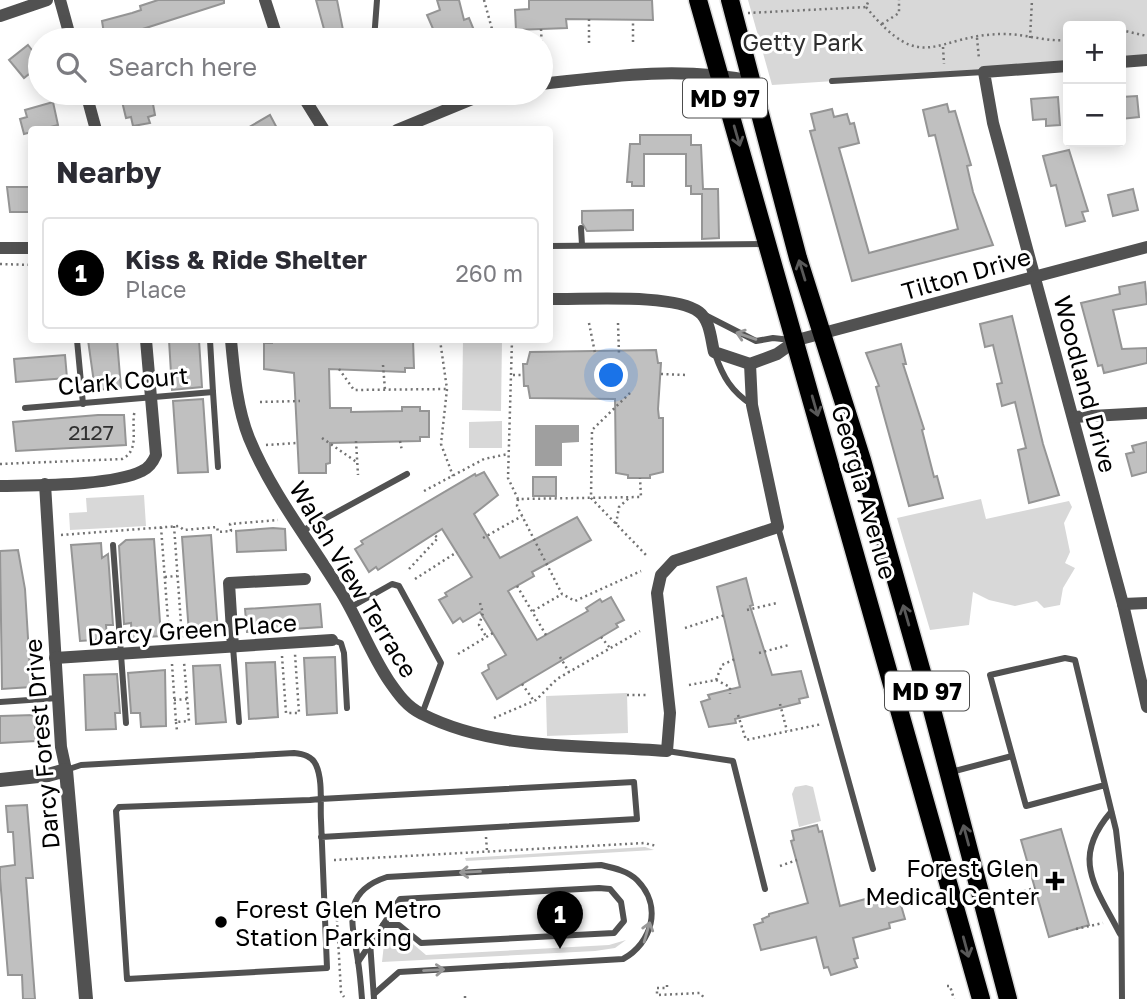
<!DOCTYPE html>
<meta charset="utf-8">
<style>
body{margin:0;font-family:"Golos Text",sans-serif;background:#f7f7f7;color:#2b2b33}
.controls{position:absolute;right:21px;top:21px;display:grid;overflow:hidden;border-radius:7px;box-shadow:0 4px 18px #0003}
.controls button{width:63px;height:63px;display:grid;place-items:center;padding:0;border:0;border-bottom:2px solid #e1e1e2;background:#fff;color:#2b2b33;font:35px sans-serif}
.you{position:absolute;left:612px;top:376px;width:24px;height:24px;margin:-18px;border:5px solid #fff;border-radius:50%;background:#1a73e8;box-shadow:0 0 0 10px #1a73e833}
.badge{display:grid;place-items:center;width:46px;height:46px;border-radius:50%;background:#000;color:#fff;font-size:23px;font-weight:700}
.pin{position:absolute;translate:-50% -58px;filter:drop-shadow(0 2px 4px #0008)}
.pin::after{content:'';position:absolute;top:37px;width:24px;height:21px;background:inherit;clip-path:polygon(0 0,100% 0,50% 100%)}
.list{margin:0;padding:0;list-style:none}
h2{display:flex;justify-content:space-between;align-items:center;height:91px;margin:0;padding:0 28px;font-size:30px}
h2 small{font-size:23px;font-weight:400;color:#7c7c81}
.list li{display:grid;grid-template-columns:46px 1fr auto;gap:21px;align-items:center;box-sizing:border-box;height:112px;margin:0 14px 14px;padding:0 14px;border:2px solid #e1e1e2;border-radius:7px}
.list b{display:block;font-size:26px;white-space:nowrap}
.list p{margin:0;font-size:23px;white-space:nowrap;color:#7c7c81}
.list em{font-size:23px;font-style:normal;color:#7c7c81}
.icon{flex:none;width:38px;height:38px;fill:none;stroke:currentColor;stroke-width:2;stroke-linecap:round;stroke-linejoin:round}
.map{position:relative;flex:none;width:1147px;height:999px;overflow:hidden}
.search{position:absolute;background:#fff;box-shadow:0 4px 18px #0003;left:28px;top:28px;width:525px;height:77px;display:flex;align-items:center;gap:18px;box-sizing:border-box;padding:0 24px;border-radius:38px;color:#7c7c81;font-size:26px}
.panel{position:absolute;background:#fff;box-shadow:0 4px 18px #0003;left:28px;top:126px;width:525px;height:217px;border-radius:7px}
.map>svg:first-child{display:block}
</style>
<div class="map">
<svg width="1147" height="999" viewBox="0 0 1147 999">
<rect width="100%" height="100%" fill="#fff"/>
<g fill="#d8d8d8">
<path d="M748 0H1147V60L1121 62V26H1068V66L772 85Z"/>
<path d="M463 340H502L501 411 462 410Z"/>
<path d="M502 421V448H469V422Z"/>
<path d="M144 495 146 526 70 530 69 513 87 512 86 498Z"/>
<path d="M981 499 986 519 1069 501 1072 507 1064 523 1070 552 1065 563 1075 568 1063 588 1060 605 1044 608 1037 601 1015 606 989 600 973 592 969 625 930 630 897 518Z"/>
<path d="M627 693 628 733 547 736 546 696Z"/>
<path d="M806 785 813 787 821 821 799 827 792 794 795 787Z"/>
<path d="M645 847 654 850 466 861 465 858Z"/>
<path d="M399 932 426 955 609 945 626 940 615 948 595 951 382 962 384 944Z"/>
</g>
<path fill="#9f9f9f" d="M535 425H579V442L562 443V466H535Z"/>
<g fill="#c0c0c0" stroke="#959595" stroke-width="2">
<path d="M158 0H224V3L124 35 126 40H105L102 21 132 13 141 10 140 6Z"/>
<path d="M316 0H337L345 40H327Z"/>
<path d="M437 0H459L464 20 469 18 478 40H413L434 31 427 15 440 10Z"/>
<path d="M529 0H652L653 20 566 19 567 28 516 30 515 10 529 9Z"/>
<path d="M28 45 40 60V65L24 78 9 60Z"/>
<path d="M120 93H151L155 115 148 117 150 123 133 126 131 117 126 118Z"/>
<path d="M1137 96 1139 117 1121 119V97Z"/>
<path d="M1058 97 1060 125 1046 126V119L1033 120 1031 99Z"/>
<path d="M53 102 58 125 24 134 20 119 27 117 25 110Z"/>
<path d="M947 104 949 112 955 111 971 165 967 166 973 192 993 245 852 281 810 131 815 130 811 114 832 109 834 117 847 114 850 124 854 123 859 143 839 148 869 253 958 229 935 135 929 136 923 110Z"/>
<path d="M270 115 278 130H244Z"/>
<path d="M640 135H691V145H701L703 189H718L719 238 702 239V194H691V186H686V154H644V186H632V182H627L630 144H640Z"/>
<path d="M1069 150 1088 211 1082 212 1085 221 1066 226 1056 185 1051 186 1043 156Z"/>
<path d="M7 187H30V212H10Z"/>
<path d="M1133 189 1138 210 1113 216 1108 195Z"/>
<path d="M633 210V230L587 231 582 223V211Z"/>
<path d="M1145 282 1147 304 1113 310 1122 349 1147 348V363L1104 373 1102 365 1098 366 1081 303 1120 294 1119 287Z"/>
<path d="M1012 316 1043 444 1059 495 1029 503 1018 450 1026 448 1015 402 1002 406 997 384 1002 383 993 345 985 347 980 324Z"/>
<path d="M88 340H117L121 388 95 390Z"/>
<path d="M169 340H199L202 387 172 390Z"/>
<path d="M272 340H413L414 368H405V372L329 369 330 408H351V412L402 411V407H420V411H429V437H420V441L330 443V463L326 464V473H299L294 373 264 369V343H272Z"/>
<path d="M901 344 906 364H903L924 429 922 430 934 477 937 476 943 498 909 506 876 387 879 386 866 353Z"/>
<path d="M656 350 658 363H661L658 409 659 418H663V472L650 475V478H628V475L616 473 615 399 530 398 528 386H524L523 364H527L530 352Z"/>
<path d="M65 355 67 378 16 382 14 359Z"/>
<path d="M203 399 208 472 178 473 173 401Z"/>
<path d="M98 415H124L126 445 16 451 13 422Z"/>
<path d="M1147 442V472L1132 476 1126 454 1134 452 1132 446Z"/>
<path d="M484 472 498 495 474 514 500 558 577 517 591 540 532 572 534 576 508 591 537 640 588 611 586 608 600 599 602 602 611 597 624 620 616 624 618 627 497 699 482 673 489 669 488 665 506 655 480 612 463 622 460 618 453 623 439 600 447 596 445 593 472 577 442 529 378 570 376 567 369 572 355 549 363 544 361 541 475 474 476 476Z"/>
<rect x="533" y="477" width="23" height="19"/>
<path d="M273 528 285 529 286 550 237 552 236 531Z"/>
<path d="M211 535 218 632 189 634 182 537Z"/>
<path d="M154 539 161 636 132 638 131 623 124 624 119 546 126 540Z"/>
<path d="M101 543 102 558 108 554 113 625H106L107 639 80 641 71 545Z"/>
<path d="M18 550 25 589 31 687 2 689 0 551Z"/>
<path d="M746 578 753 605 750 606 772 675 801 671 808 697 799 699 800 703 735 719 736 723 709 727 701 702 710 699 708 695 740 687 717 587Z"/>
<path d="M320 604 322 627 247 632 245 609Z"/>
<path d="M335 657 337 713 307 715 304 658Z"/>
<path d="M275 662 278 717 249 719 246 663Z"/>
<path d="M220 665 226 722 196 724 193 666Z"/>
<path d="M165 670 166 726 141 727 140 713H131L128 673Z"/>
<path d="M117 674 120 713H115L116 729 86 730 84 675Z"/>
<path d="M34 715 36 741 0 743V716Z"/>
<path d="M27 805 33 878H26L35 999H23L22 975H8L0 878V867L15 865 13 832H8L6 806Z"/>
<path d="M817 825 819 832 822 831 840 906 880 895 881 898 898 895 905 919 889 923 890 928 853 938 858 958 854 959 857 967 831 975 828 967 824 968 816 937 761 950 754 925 763 922 762 919 769 916V914L808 903 791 841 794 840 792 831Z"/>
<path d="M1061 829 1089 925 1049 937 1021 840Z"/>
</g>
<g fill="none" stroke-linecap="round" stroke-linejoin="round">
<defs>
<g id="primary">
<path d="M698 0 981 999"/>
<path d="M730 0 798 258 862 460 925 683 1008 999"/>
</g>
</defs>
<use href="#primary" stroke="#dbdbdb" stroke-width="21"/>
<g stroke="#737373" stroke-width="2.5" stroke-dasharray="2 3.5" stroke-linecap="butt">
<path d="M484 0 495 40"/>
<path d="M866 7C924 78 934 34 1004 34 1026 34 1046 42 1068 40"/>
<path d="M748 13 866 7 869 0"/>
<path d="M589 19V45"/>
<path d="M882 24 899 13V0"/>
<path d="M541 29 542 49"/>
<path d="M1121 30 1147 36"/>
<path d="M977 38 979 59"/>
<path d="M1030 38 1032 0"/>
<path d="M633 42V21"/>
<path d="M943 47 944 64"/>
<path d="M380 93 383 99"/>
<path d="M0 264 32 265"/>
<path d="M589 323 595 353"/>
<path d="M618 323 619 354"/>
<path d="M440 340 447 389 441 444 453 476"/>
<path d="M512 340 508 478 518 499 641 497 640 478"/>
<path d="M383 365 385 390"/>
<path d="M339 369 354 390 447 389"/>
<path d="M661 374 687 375"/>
<path d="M513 375H524"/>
<path d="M630 393 592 430 591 498 647 556"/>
<path d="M260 402 300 401"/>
<path d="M322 438 358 463"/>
<path d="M356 441 358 475"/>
<path d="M400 441 402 451"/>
<path d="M266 445 296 443"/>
<path d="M0 464 122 459C141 450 130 427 135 410"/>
<path d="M424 491 484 459 508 454"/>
<path d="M518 499 517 506 562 594 575 601 641 571"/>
<path d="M616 524 619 507 630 497"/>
<path d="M174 526 182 638"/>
<path d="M161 527 169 634 182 633"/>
<path d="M61 535 179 526 184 530 217 527 218 532 231 531 230 524 278 520"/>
<path d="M483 538 522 516"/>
<path d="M409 569 438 538 433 534"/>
<path d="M165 577 177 576"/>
<path d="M415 579 457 552"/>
<path d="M517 586 546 635"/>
<path d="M480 603 483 613 479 625 487 638"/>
<path d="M747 610 777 603"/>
<path d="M533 611 562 594"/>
<path d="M685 628 725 615"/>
<path d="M601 637 610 648"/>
<path d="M759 653 789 645"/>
<path d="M458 654 493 633"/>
<path d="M282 656 286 713H299L295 654"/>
<path d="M560 657 569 672"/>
<path d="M172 664 176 722 189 721 184 662"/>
<path d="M716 680 730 687V694"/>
<path d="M522 684 534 701"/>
<path d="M689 685 716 680 722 665 737 658"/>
<path d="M627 695H646"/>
<path d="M174 700 187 699"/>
<path d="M780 704 787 731"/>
<path d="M738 715 746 740 822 724"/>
<path d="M494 718 536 700 557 679 640 631"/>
<path d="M176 722 177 731"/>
<path d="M486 837 487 851"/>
<path d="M334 860 644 843 657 846"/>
<path d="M780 866 797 860"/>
<path d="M997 897 1035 888"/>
<path d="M336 903 341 992 344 997"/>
<path d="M1076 929 1103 923"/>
<path d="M667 985V988H657V995L700 993 705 999"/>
<path d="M947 986H950L954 999"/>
<path d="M465 996V999"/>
</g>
<g stroke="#515151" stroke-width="6">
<path d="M374 40 377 0"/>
<path d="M832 81 984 72"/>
<path d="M581 228 582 245"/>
<path d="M550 246 767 244"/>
<path d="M707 316 756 341 773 338 791 340"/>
<path d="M77 340 83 404"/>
<path d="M715 354C723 377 731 391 752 405"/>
<path d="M213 392 218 467"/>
<path d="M25 408 213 392 210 340"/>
<path d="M778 527 873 869"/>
<path d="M304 530 407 474"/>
<path d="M113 545 126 723"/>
<path d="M351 607 392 584 399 586 441 663 422 714"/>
<path d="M332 640 341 643 344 653 347 708"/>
<path d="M233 647 239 722"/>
<path d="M0 702 58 698"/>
<path d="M667 751 733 761 765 889"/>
<path d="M66 770 81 765 294 753C303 754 312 756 316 765 323 780 320 804 321 820 323 869 325 919 327 968L127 979 116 811 119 807 310 800 320 799 634 782 637 819 321 837"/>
<path d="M951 772 1012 756"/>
<path d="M1105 785 1075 660 1065 658 990 675 1026 806 1105 785 1116 830 1121 873 1122 999"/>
<path d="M1111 812C1070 859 1096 887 1120 934"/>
<path d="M599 888 610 889 621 902 624 921 614 933 421 943 399 925H383L400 899Z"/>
<path d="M370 942 374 999"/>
<path d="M358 962 383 925"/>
<path d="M362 999C361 986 360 974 358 961 352 922 341 892 387 877L601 865C614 868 628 871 637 880 663 906 652 943 623 959L399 972 374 994"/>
</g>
<g stroke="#515151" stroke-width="12">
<path d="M60 0 71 40"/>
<path d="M265 0 278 40"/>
<path d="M0 16 47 0"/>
<path d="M1121 62 1147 60"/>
<path d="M1068 66 984 72 993 123 1123 604 1147 707"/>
<path d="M541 84C609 76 683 66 751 81"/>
<path d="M86 93 96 130"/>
<path d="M301 93 324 130"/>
<path d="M397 130 487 93"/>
<path d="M0 248H32"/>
<path d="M550 299C584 300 674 293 699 312 710 320 711 340 714 352L750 364 777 354 797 340 1147 247"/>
<path d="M231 340C234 372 237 408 249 438 272 494 310 541 341 592 359 621 370 653 389 681 398 694 407 707 422 714 497 752 585 744 667 751L670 713 657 593 661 575 674 561 778 527 752 405 750 364"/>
<path d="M1073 417 1147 413"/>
<path d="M45 484 61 747 66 770"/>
<path d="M0 486C35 485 112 486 142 471 149 468 153 462 156 455L146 340"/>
<path d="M1123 604 1147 603"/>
<path d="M233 647 229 583 305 579"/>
<path d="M55 658 332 640"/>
</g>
<path stroke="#515151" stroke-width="14" d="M0 780 48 775 66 770 86 999"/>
<use href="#primary" stroke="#000" stroke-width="18"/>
</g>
<defs><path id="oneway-shaft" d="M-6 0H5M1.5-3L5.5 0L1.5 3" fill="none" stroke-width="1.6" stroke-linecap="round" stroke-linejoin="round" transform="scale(1.75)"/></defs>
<g stroke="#595959">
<use href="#oneway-shaft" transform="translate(737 136) rotate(74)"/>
<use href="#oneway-shaft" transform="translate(802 270) rotate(-107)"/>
<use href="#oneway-shaft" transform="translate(815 406) rotate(74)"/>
<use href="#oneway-shaft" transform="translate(906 615) rotate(-106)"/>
<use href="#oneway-shaft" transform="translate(966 835) rotate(-105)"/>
<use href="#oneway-shaft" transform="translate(966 947) rotate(75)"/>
</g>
<g stroke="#979797">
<use href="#oneway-shaft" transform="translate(746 336) rotate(-161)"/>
<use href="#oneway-shaft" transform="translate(470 872) rotate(177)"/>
<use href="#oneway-shaft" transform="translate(647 932) rotate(-74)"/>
<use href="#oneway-shaft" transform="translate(434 970) rotate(-3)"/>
</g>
<g fill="#000" stroke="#fff" stroke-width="2.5">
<path d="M1051.5 870.5h7v7h7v7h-7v7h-7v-7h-7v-7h7z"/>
<circle cx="221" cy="922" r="7"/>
</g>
<g text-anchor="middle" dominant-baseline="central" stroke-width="6" stroke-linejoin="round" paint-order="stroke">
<g font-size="21" fill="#303030">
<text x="91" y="432">2127</text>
</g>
<g fill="#fff" stroke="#4c4c4c" stroke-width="2">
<rect x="683" y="78.5" width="84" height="39" rx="5"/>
<rect x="885" y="671.5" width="84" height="39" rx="5"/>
</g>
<g font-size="23" font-weight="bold" fill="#000">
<text x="725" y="98">MD 97</text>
<text x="927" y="691">MD 97</text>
</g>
<g font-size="24" fill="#2f2f2f" stroke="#fff">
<text x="803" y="41">Getty Park</text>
</g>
<g font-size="24" fill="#000" stroke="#fff">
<text transform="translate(966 273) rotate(-16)">Tilton Drive</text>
<text transform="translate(123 380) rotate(-5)">Clark Court</text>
<text transform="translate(1086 384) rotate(75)">Woodland Drive</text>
<text transform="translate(865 492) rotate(74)">Georgia Avenue</text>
<text transform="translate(354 579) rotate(59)">Walsh View Terrace</text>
<text transform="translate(192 629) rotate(-4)">Darcy Green Place</text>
<text transform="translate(41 744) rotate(-95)">Darcy Forest Drive</text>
</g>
<g font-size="24" fill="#000" stroke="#fff" text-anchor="end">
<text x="1039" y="867">Forest Glen<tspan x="1039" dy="28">Medical Center</tspan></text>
<text x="235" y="908" text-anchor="start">Forest Glen Metro<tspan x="235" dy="28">Station Parking</tspan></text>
</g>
</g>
</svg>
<div class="controls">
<button>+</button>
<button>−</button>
</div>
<div class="you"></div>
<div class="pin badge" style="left:560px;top:949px">1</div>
<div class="search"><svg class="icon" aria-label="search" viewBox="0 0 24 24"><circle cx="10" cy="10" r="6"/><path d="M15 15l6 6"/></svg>Search here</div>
<section class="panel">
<h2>Nearby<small></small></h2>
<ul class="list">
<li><span class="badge">1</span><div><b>Kiss &amp; Ride Shelter</b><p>Place</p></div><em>260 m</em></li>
</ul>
</section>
</div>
